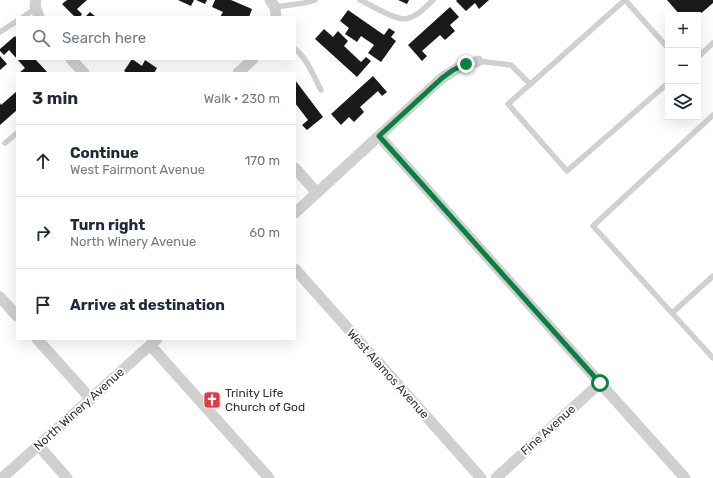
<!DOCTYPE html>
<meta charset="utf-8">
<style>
body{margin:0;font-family:Rubik,sans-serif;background:#f6f6f7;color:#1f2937}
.controls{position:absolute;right:12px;top:12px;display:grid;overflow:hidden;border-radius:0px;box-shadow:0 4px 16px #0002}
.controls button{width:36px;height:36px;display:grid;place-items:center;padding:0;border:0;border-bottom:1px solid #e0e1e3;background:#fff;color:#1f2937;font:20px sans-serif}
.stop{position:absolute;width:12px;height:12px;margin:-9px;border:3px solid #0b8043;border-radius:50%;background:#fff}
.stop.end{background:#0b8043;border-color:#fff;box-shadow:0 1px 4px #0008}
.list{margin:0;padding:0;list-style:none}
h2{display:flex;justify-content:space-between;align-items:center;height:52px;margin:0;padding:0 16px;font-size:17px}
h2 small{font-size:13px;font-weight:400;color:#747a83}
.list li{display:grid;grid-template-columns:26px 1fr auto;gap:12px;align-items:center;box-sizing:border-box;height:72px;padding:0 16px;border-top:1px solid #e0e1e3}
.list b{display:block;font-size:15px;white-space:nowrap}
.list p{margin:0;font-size:13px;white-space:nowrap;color:#747a83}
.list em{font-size:13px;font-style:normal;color:#747a83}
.icon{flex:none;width:22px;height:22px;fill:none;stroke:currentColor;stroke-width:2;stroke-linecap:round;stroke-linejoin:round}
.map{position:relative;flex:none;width:713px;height:478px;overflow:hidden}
.search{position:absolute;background:#fff;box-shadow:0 4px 16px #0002;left:16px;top:16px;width:280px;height:44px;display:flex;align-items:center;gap:10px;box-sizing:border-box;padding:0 14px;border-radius:0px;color:#747a83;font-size:15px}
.panel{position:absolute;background:#fff;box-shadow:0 4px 16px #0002;left:16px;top:72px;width:280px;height:268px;border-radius:0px}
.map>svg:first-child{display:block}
</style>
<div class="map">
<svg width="713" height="478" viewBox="0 0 713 478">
<rect width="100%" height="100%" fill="#fff"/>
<g fill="#1a1a1a">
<path d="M67 0H87L77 9 82 14 80 17H75L62 4Z"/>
<path d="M178 0H194L191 6Z"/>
<path d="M196 0H207L205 4Z"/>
<path d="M215 0H231L252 9 249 17H220L223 12 212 7Z"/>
<path d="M398 0H409L407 4Z"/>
<path d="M457 0H489L479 9 475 3 466 11 456 1Z"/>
<path d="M667 0H713V3L698 16 680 15Z"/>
<path d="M450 7 459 17 450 25 455 31 445 40 440 35 422 51 427 56 422 61 408 45Z"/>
<path d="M348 10 384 35 389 28 395 32 391 37 396 41 381 62 368 53 374 45 361 36 357 42 345 34 349 28 340 21Z"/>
<path d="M90 12 96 17H85Z"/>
<path d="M324 29 333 37 338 31 348 41 344 46 361 62 366 57 371 61 357 77 315 39Z"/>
<path d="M15 36 17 39V59H35L48 73H19L25 68 9 50 4 55 0 51V49Z"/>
<path d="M0 56 7 64 0 70Z"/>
<path d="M132 59 142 66 145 60 157 68 154 73H127L124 71Z"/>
<path d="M373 76 387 92 382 96 378 91 360 107 364 112 354 122 349 117 341 125 331 114Z"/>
<path d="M295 80 323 117 307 130 302 125 308 120 295 103Z"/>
<path d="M17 91V110L0 125V103L1 105Z"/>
</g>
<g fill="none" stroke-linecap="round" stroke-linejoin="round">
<g stroke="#d0d0d0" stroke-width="5.5">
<path d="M360 0C371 5 393 19 404 19 416 18 426 7 433 0"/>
<path d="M625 0 508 104 567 171 668 83"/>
<path d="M625 0 668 48"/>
<path d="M275 7 304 3 315 0"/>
<path d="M23 17 36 8"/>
<path d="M0 32 17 21"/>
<path d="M295 49C306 56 315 79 321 90"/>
<path d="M698 57 713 43"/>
<path d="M478 61 511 65 530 84"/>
<path d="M713 115 593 226 672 313 713 276"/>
<path d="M5 143 17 133"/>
<path d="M672 313 713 358"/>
</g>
<g stroke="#d0d0d0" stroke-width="11">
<path d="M36 0 35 6 39 17"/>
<path d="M270 0 275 7 276 17"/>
<path d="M71 59 84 73"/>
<path d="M238 73 253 59"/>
<path d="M379 136 685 478"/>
<path d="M295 168 317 193"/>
<path d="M295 213 442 78 458 68 478 61"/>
<path d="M295 269 481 478"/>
<path d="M0 297 17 316"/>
<path d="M37 339 91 399"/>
<path d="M150 345 269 478"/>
<path d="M38 445 67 478"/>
<path d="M2 478 157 339"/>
<path d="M496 478 600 383"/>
</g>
</g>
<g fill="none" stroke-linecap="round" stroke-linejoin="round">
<path stroke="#0b8043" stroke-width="5" d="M466 64 453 70 442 78 379 136 600 383"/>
</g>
<defs>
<symbol id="church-square" viewBox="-11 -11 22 22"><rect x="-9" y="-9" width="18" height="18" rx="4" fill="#e63946" stroke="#fff"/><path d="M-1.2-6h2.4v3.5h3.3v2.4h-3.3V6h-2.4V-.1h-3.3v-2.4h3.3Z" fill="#fff"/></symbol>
</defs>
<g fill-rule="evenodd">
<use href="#church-square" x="202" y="390" width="20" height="20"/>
</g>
<g text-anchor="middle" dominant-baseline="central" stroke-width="4" stroke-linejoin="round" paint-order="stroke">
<g font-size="12" fill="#333" stroke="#fff">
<text transform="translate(388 374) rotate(48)">West Alamos Avenue</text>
<text transform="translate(79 409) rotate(-42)">North Winery Avenue</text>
<text transform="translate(548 430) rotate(-42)">Fine Avenue</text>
</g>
<g font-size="12" fill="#333" stroke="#fff" text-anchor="start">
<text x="225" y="393">Trinity Life<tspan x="225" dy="14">Church of God</tspan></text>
</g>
</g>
</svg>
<div class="controls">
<button>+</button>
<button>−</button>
<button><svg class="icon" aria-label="layers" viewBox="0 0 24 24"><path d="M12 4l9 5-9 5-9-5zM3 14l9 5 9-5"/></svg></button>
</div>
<div class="stop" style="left:600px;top:383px"></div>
<div class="stop end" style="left:466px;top:64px"></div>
<div class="search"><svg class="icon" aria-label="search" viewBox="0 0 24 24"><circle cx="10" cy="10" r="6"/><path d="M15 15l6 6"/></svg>Search here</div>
<section class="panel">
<h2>3 min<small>Walk · 230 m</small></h2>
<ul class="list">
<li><svg class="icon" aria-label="ahead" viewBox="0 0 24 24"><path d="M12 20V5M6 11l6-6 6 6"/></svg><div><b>Continue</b><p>West Fairmont Avenue</p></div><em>170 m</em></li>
<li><svg class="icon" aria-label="right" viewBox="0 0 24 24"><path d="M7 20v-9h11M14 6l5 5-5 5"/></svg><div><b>Turn right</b><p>North Winery Avenue</p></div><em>60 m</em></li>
<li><svg class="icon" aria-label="arrive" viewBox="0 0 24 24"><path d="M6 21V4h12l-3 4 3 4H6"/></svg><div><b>Arrive at destination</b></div></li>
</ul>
</section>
</div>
